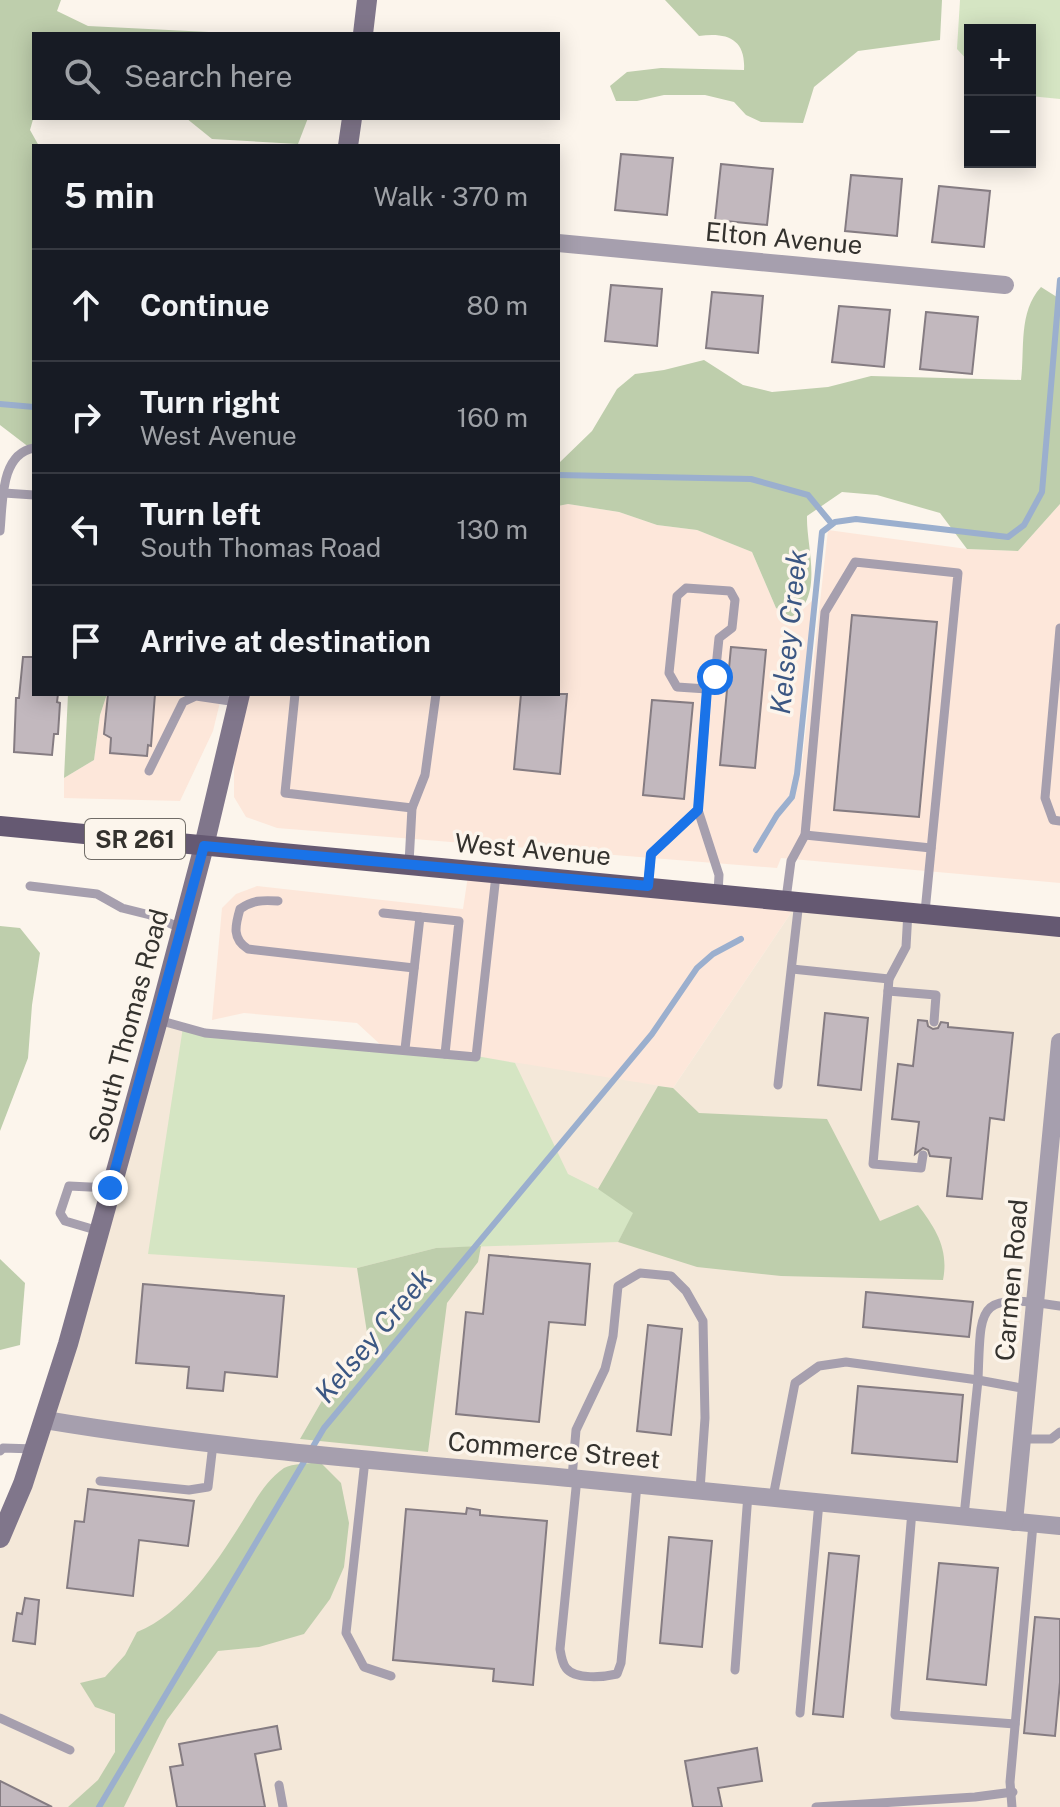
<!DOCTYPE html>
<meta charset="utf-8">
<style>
body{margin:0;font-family:"Public Sans",sans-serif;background:#20242c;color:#f1f3f6}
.controls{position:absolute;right:24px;top:24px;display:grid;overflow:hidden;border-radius:0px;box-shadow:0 4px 20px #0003}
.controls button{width:72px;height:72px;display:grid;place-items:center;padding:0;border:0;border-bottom:2px solid #363941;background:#171b24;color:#f1f3f6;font:40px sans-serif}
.stop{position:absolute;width:24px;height:24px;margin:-18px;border:6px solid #1a73e8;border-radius:50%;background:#fff}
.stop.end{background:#1a73e8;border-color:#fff;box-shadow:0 2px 8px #0008}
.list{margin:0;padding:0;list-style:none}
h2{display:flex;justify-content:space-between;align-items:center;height:104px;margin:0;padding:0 32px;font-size:34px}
h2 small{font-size:26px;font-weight:400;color:#9ea1a6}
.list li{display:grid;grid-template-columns:52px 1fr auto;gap:24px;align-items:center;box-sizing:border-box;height:112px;padding:0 32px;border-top:2px solid #363941}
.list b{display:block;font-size:30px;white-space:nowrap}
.list p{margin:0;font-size:26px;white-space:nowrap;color:#9ea1a6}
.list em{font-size:26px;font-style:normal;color:#9ea1a6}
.icon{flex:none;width:44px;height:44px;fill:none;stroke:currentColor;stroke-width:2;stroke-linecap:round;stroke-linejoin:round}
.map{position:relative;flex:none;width:1060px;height:1807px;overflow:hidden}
.search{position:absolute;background:#171b24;box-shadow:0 4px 20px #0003;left:32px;top:32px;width:528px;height:88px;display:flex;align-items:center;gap:20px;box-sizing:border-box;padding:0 28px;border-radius:0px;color:#9ea1a6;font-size:30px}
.panel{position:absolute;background:#171b24;box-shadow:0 4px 20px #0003;left:32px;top:144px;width:528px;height:552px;border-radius:0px}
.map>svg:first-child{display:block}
</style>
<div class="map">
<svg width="1060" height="1807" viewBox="0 0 1060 1807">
<rect width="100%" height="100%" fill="#fcf5ec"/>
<g fill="#fde7da">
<path d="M568 504 619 512 657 525 697 530 752 552 776 608 790 617 801 611 814 599 800 782 828 530 967 549 1018 551 1060 504V883L781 858 777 868 277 828 246 817 234 797V757L249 694H558V506Z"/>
<path d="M107 694H222L213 731 180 801 64 798V778L94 760 100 715Z"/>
<path d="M469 869 799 901 673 1088 383 1047 357 1023 244 1013 212 1020 222 908 236 894 257 886 463 909Z"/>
</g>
<path fill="#f4e8d9" d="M799 901 1060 927V1807H0V1538L158 1020 205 1033 476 1056 673 1088Z"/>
<g fill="#d5e5c3">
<path d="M960 0H1060V99L1030 96V30H970V63L957 49Z"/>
<path d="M183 1027 476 1056 515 1063 568 1174 604 1192 634 1213 618 1242 436 1248 357 1268 148 1254Z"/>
</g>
<g fill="#beceac">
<path d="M0 0H61L57 11 88 26 249 34H34V116L30 130 39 146H34V451L0 425Z"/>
<path d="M665 0H942L940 40 858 51 814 87 803 123 761 122 746 115 734 102 705 95H664L637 101H616L610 86 627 72 661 68 744 70C746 39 727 32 699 36Z"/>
<path d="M186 118H308L298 144 212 139Z"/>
<path d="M1041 287 1060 299V504L1018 551 967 549 940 513 877 495 842 492 807 516C806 547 825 598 791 617L776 608 752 552 697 530 657 525 619 512 568 504 558 506V464L592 431 617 389 635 374 664 370 704 360 743 385 772 392 828 387 871 376 1021 380C1025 349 1018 312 1041 287Z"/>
<path d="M68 694H107L100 715 94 760 64 778Z"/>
<path d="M0 926 20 928 40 953 32 1005 28 1058 0 1131Z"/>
<path d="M658 1086 673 1088 699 1113 827 1119 880 1221 918 1205C936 1229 949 1249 943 1280L781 1276 697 1267 618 1242 633 1213 598 1189Z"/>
<path d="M481 1246 478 1262 447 1303 428 1452 300 1439 323 1399 370 1352 357 1268 436 1248Z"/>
<path d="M0 1259 25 1283 20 1345 0 1350Z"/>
<path d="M320 1462 341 1483 349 1523 344 1567 330 1599 304 1634 259 1647 218 1651 167 1720 124 1807H68L98 1780 115 1752V1714L95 1707 80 1683 105 1677 125 1655 137 1632C184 1613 216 1563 242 1522 254 1503 265 1481 284 1468 293 1463 309 1464 320 1462Z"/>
</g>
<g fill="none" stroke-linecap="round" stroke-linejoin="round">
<g stroke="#9bafce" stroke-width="6">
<path d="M0 404 34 407"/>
<path d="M558 475 751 479 808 495 832 524"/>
<path d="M756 850 777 815 792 797 797 774 822 532 835 522 856 519 1008 537 1024 525 1042 492 1060 280"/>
<path d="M99 1807 324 1428 652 1034 697 968 713 954 741 939"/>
</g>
</g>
<g fill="#c2b8be" stroke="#857c82" stroke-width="2">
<path d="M621 154 673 158 667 215 615 210Z"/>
<path d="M721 164 773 169 767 225 715 220Z"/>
<path d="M851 175 902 179 897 236 845 231Z"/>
<path d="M939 186 990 191 984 247 932 242Z"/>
<path d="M611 285 662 289 657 346 605 341Z"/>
<path d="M712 292 763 296 758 353 706 348Z"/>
<path d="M839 306 890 310 884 367 832 362Z"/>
<path d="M926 312 978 317 972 374 920 369Z"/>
<path d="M852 615 937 622 919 817 834 810Z"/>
<path d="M731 647 766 650 755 768 720 765Z"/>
<path d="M23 657H34V694H58L57 702 60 703 58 734H54L52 755 14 752 16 698H19Z"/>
<path d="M108 694H155L151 746 148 745 147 756 110 753 111 738 104 734Z"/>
<path d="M521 694H567L560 774 514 769Z"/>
<path d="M652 700 693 703 684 799 643 795Z"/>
<path d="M825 1013 868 1018 861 1090 818 1085Z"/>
<path d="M918 1020 927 1021 928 1026 933 1029 938 1028 941 1022 948 1023V1027L1013 1033 1004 1120 990 1118 982 1199 947 1196 951 1158 930 1156 928 1150 923 1148 915 1154 919 1122 892 1119 898 1064 913 1066Z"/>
<path d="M489 1255 590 1264 585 1325 549 1322 539 1422 456 1414 466 1312 483 1314Z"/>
<path d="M143 1284 284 1296 277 1377 225 1372 223 1391 187 1388 189 1367 136 1363Z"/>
<path d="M866 1292 973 1302 969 1337 863 1327Z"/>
<path d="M648 1325 682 1329 671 1435 637 1431Z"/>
<path d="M858 1386 963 1395 957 1462 852 1453Z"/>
<path d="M88 1489 194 1501 188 1546 139 1540 133 1596 67 1588 75 1521 84 1522Z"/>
<path d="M467 1508 480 1510V1515L547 1521 533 1685 493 1681 494 1669 393 1660 406 1509 466 1514Z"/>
<path d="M669 1537 712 1541 702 1647 660 1643Z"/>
<path d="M829 1553 859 1556 843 1717 813 1714Z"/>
<path d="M939 1563 998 1568 986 1685 927 1679Z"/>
<path d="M25 1598 39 1600 35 1644 13 1641 17 1613 22 1614Z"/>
<path d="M1035 1617 1060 1619V1682L1055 1736 1024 1733Z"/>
<path d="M277 1726 281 1749 255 1754 265 1807H177L170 1767 183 1765 179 1744Z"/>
<path d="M757 1748 762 1781 718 1788 722 1807H693L685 1761Z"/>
<path d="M0 1781 52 1807H0Z"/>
</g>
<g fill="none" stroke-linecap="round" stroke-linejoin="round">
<g stroke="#a69fae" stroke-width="9">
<path d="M4 493 34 495"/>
<path d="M0 531C3 502 0 454 34 448"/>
<path d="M1060 628 1045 798 1053 820 1060 821"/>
<path d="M295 694 285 793 412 808"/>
<path d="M149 771 183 702 196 696 237 702"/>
<path d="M698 810 719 875 718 893"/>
<path d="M805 835 931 848"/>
<path d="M409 863 412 808 425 775 436 694"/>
<path d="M30 886 97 894 122 908 150 915 181 928"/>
<path d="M648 886 651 854 698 810 707 689 677 687 669 673 677 596 686 588 730 591 735 600 732 628 719 638 715 677 707 689"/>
<path d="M786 899 791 861 805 835 825 612 855 562 958 573 925 912"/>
<path d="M278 901C262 900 253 900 240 909 235 926 232 939 248 949L414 968"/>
<path d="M908 911 906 947 889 979 873 1164 921 1168 923 1155"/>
<path d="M383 913 459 921 445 1054"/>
<path d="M792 969 889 979"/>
<path d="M888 991 936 995 934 1022"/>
<path d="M158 1020 205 1033 476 1057 496 875"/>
<path d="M405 1049 420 917"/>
<path d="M778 1085 799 901"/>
<path d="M99 1231 65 1221 60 1213 69 1186 110 1188"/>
<path d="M1027 1389 978 1380C981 1303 976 1293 1060 1306"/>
<path d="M1022 1439H1051L1060 1432"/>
<path d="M0 1451 3 1448 35 1449"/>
<path d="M365 1460 346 1633 364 1667 391 1676"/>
<path d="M572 1478 576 1430 605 1369 613 1336 618 1286 640 1273 671 1276 686 1291 703 1321 705 1418 700 1490"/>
<path d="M577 1478 560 1649C561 1655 562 1663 566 1668 575 1680 604 1677 617 1674L621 1663 637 1484"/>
<path d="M100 1481 189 1490 208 1487 213 1444"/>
<path d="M773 1497 795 1383 819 1366 846 1362 978 1380 964 1516"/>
<path d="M912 1511 895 1715 1015 1724"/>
<path d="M735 1670 748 1494"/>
<path d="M800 1713 819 1502"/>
<path d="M0 1718 70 1750"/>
<path d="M279 1785 283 1807"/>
<path d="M816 1807 975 1797 1013 1792"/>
<path d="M1012 1807 1010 1782 1033 1524"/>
</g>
<g stroke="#a69fae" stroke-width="18">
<path d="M558 243 1005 285"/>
<path d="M45 1420C225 1450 408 1463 591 1480 747 1494 904 1512 1060 1526"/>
<path d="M1014 1522 1060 1042"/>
</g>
<g stroke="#80768b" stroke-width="20">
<path d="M363 34 367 0"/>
<path d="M348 146 352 118"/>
<path d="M0 1538 23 1484 68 1344 158 1020 204 846 240 694"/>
</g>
<path stroke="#655972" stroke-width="20" d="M0 826 1060 927"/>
</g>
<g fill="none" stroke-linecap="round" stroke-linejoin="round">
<path stroke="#1a73e8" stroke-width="10" d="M110 1188 204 846 648 886 651 854 698 810 707 689 715 677"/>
</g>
<g text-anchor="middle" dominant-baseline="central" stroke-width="7" stroke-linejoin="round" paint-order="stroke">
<rect fill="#fcf5ec" stroke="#706c67" stroke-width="2" x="85" y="819" width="100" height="40" rx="6"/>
<g font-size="24" font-weight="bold" fill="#34322e">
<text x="135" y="839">SR 261</text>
</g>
<g font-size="26" fill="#34322e" stroke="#fcf5ec">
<text transform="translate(784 238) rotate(5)">Elton Avenue</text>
<text transform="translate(533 849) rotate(5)">West Avenue</text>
<text transform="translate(128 1026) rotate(-75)">South Thomas Road</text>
<text transform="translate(1011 1280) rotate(-85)">Carmen Road</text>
<text transform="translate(554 1450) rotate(5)">Commerce Street</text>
</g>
<g font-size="28" font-style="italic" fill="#3b5783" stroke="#fcf5ec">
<text transform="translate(788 632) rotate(-84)">Kelsey Creek</text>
<text transform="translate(373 1335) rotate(-50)">Kelsey Creek</text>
</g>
</g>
</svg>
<div class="controls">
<button>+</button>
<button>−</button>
</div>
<div class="stop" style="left:715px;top:677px"></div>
<div class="stop end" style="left:110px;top:1188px"></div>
<div class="search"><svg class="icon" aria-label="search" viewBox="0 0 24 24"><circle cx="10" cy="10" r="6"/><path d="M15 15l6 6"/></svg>Search here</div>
<section class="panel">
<h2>5 min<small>Walk · 370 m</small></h2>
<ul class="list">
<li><svg class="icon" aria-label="ahead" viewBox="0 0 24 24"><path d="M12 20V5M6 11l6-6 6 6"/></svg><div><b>Continue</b></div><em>80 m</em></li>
<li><svg class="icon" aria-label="right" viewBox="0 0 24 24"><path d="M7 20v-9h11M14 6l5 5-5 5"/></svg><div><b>Turn right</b><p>West Avenue</p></div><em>160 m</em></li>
<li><svg class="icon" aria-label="left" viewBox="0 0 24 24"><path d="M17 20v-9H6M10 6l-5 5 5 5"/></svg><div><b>Turn left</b><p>South Thomas Road</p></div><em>130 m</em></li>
<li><svg class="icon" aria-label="arrive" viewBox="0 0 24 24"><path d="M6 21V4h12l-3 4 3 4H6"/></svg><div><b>Arrive at destination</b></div></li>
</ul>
</section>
</div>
